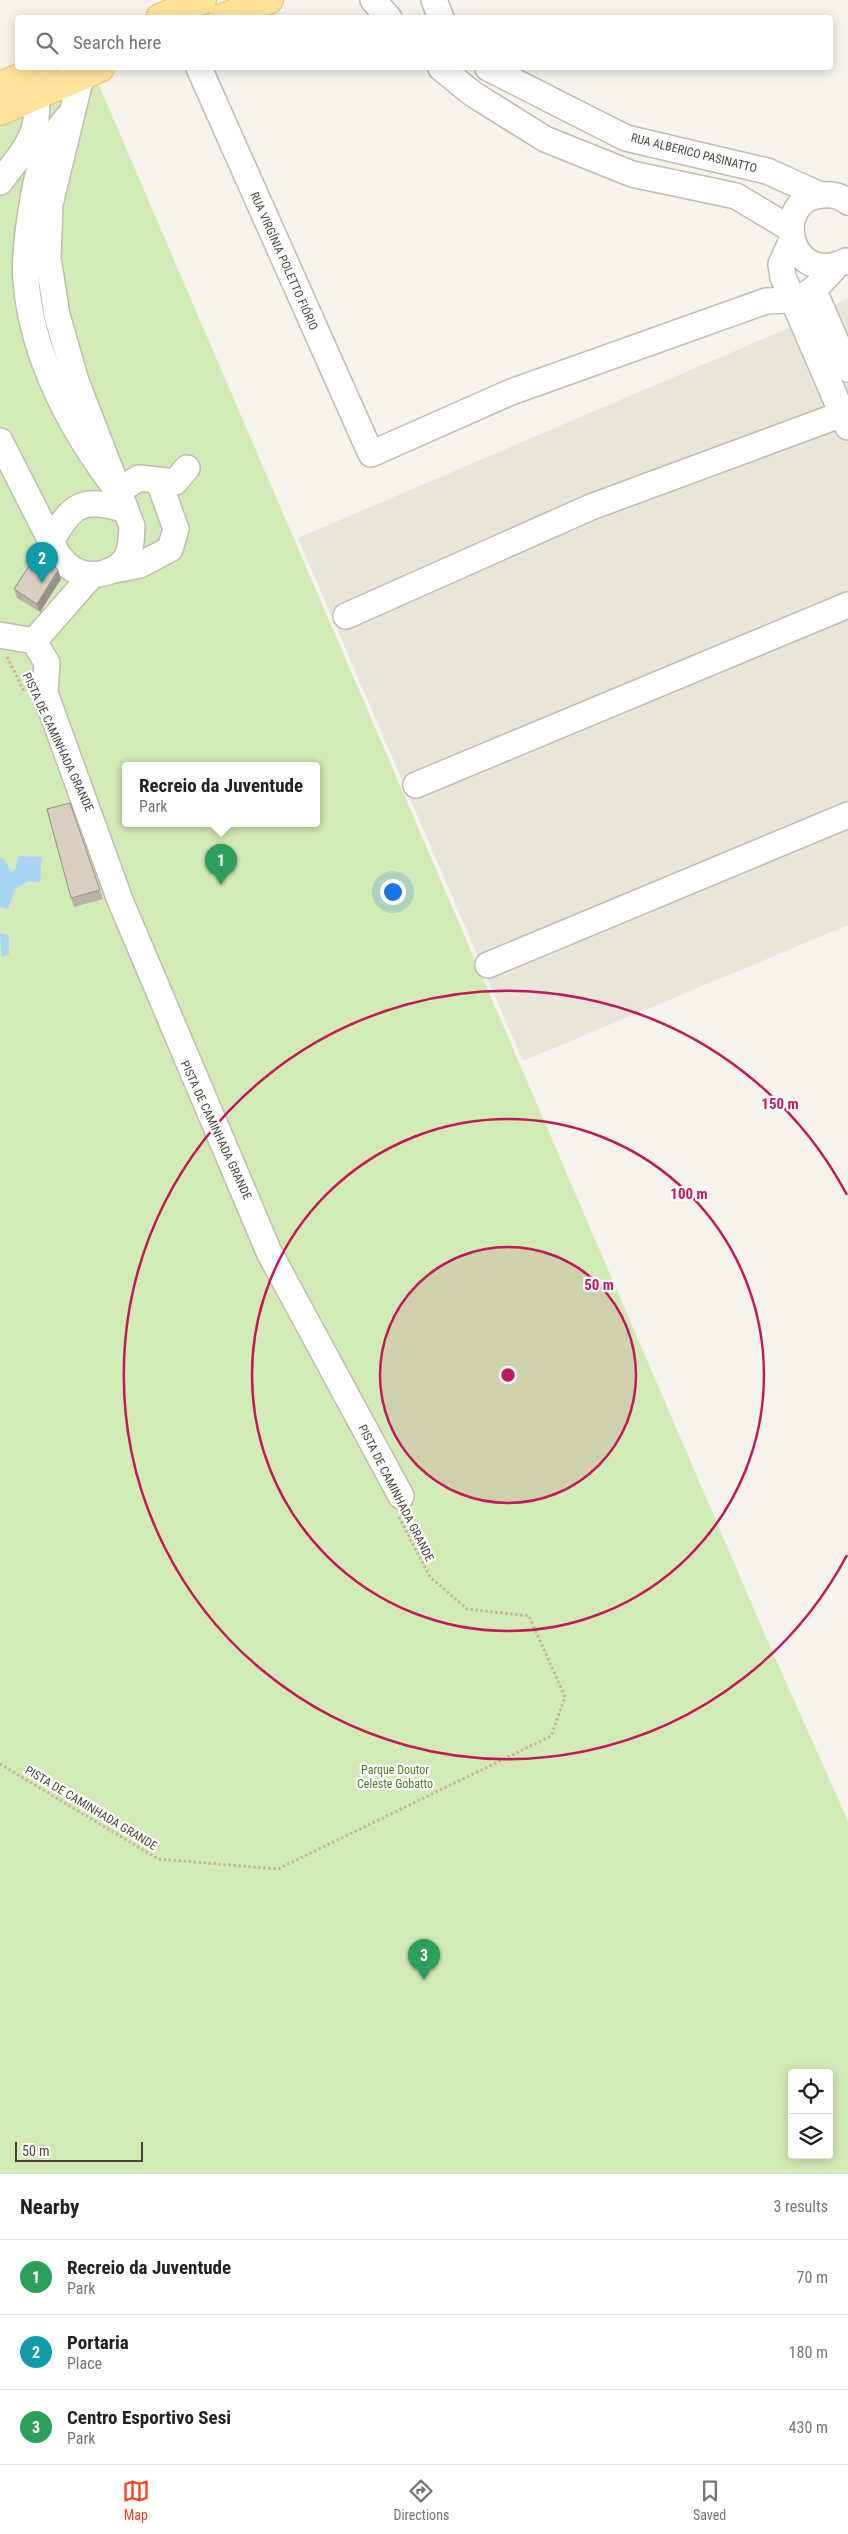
<!DOCTYPE html>
<meta charset="utf-8">
<style>
body{margin:0;font-family:"Roboto Condensed",sans-serif;background:#f6f6f6;color:#202124}
.controls{position:absolute;right:15px;bottom:15px;display:grid;overflow:hidden;border-radius:5px;box-shadow:0 2px 12px #0003}
.controls button{width:45px;height:45px;display:grid;place-items:center;padding:0;border:0;border-bottom:1px solid #e0e0e0;background:#fff;color:#202124;font:25px sans-serif}
.scale{position:absolute;left:15px;bottom:12px;width:128px;box-sizing:border-box;padding-left:5px;border:2px solid #4b4439;border-top:0;font-size:14px;line-height:18px;white-space:nowrap;color:#4b4439;-webkit-text-stroke:4px #fff;paint-order:stroke}
.you{position:absolute;left:392px;top:891px;width:18px;height:18px;margin:-12px;border:4px solid #fff;border-radius:50%;background:#1a73e8;box-shadow:0 0 0 8px #1a73e833}
.badge{display:grid;place-items:center;width:32px;height:32px;border-radius:50%;background:#fc3f1d;color:#fff;font-size:16px;font-weight:700}
.pin{position:absolute;translate:-50% -41px;filter:drop-shadow(0 1px 2px #0008)}
.pin::after{content:'';position:absolute;top:26px;width:18px;height:15px;background:inherit;clip-path:polygon(0 0,100% 0,50% 100%)}
.popup{position:absolute;left:122px;top:762px;width:198px;height:65px;box-sizing:border-box;display:grid;place-content:center;border-radius:5px;background:#fff;filter:drop-shadow(0 1px 4px #0005);font-size:16px;white-space:nowrap;color:#757577}
.popup b{font-size:19px;color:#202124}
.popup::after{content:'';position:absolute;left:50%;top:100%;margin-left:-10px;border:10px solid transparent;border-top-color:#fff}
.list{margin:0;padding:0;list-style:none}
h2{display:flex;justify-content:space-between;align-items:center;height:65px;margin:0;padding:0 20px;font-size:21px}
h2 small{font-size:16px;font-weight:400;color:#757577}
.list li{display:grid;grid-template-columns:32px 1fr auto;gap:15px;align-items:center;box-sizing:border-box;height:75px;padding:0 20px;border-top:1px solid #e0e0e0}
.list b{display:block;font-size:19px;white-space:nowrap}
.list p{margin:0;font-size:16px;white-space:nowrap;color:#757577}
.list em{font-size:16px;font-style:normal;color:#757577}
.icon{flex:none;width:28px;height:28px;fill:none;stroke:currentColor;stroke-width:2;stroke-linecap:round;stroke-linejoin:round}
.map{position:relative;flex:none;width:848px;height:2174px;overflow:hidden}
.search{position:absolute;background:#fff;box-shadow:0 2px 12px #0003;left:15px;right:15px;top:15px;height:55px;display:flex;align-items:center;gap:12px;box-sizing:border-box;padding:0 18px;border-radius:5px;color:#757577;font-size:19px}
.sheet{height:290px;background:#fff}
nav{display:flex;justify-content:space-around;align-items:center;box-sizing:border-box;height:70px;border-top:1px solid #e0e0e0;background:#fff;font-size:14px;color:#757577}
nav a{display:grid;justify-items:center;gap:2px}
nav .on{color:#fc3f1d}
.map>svg:first-child{display:block}
</style>
<div class="map">
<svg width="848" height="2174" viewBox="0 0 848 2174">
<rect width="100%" height="100%" fill="#f6f3ec"/>
<path fill="#eae5da" d="M848 298V925L523 1061 298 538 786 329Z"/>
<path fill="#d2eab5" fill-rule="evenodd" d="M95 76 772 1651 848 1821V2174H0V118ZM126 766H316V824H126ZM792 2073H829V2155H792Z"/>
<g fill="#a9d4f2">
<path d="M18 856 42 857 40 882 29 881 15 889 8 909 0 907V857L5 860 11 873 16 868Z"/>
<path d="M0 933 9 936V954L2 957Z"/>
</g>
<g fill="none" stroke-linecap="round" stroke-linejoin="round">
<defs>
<g id="minor">
<path d="M373 0 389 18"/>
<path d="M434 0 441 18"/>
<path d="M199 68 371 454 511 392 766 301C807 300 810 295 837 265"/>
<path d="M441 68 473 94 545 139 632 174 736 196 791 229"/>
<path d="M488 68 626 138 767 171 820 195"/>
<path d="M67 118C45 143 37 172 32 205 28 229 24 256 26 281 32 357 72 432 118 491L139 478 175 482 187 468"/>
<path d="M0 182C31 142 44 130 33 77"/>
<path d="M792 240 781 264 783 277 848 427"/>
<path d="M846 261C788 289 770 199 822 195 831 194 841 196 848 202"/>
<path d="M814 291 848 369"/>
<path d="M0 441 58 555C63 560 67 566 73 569 88 579 112 575 124 561 132 552 131 538 132 526L76 381 57 315 48 258 50 204 81 77"/>
<path d="M51 542C72 503 83 497 126 510"/>
<path d="M109 571 140 565 170 549 176 529 159 482"/>
<path d="M346 616 591 507 848 412"/>
<path d="M0 635 34 641 47 663 45 693 120 900 269 1252 401 1496"/>
<path d="M34 641 91 576"/>
<path d="M416 785 848 605"/>
<path d="M488 965 848 815"/>
</g>
<g id="major">
<path d="M160 18 202 0"/>
<path d="M222 18 269 0"/>
<path d="M0 86 43 68"/>
<path d="M0 111 100 68"/>
</g>
</defs>
<use href="#minor" stroke="#c2bbae" stroke-width="28"/>
<use href="#major" stroke="#e6c16a" stroke-width="30"/>
<g stroke="#c4b79f" stroke-width="3" stroke-dasharray="2.5 2.5" stroke-linecap="butt">
<path d="M7 657 24 691"/>
<path d="M0 1764 158 1859 278 1869 551 1736 565 1697 529 1616 467 1609 430 1577 398 1515"/>
</g>
<use href="#minor" stroke="#fff" stroke-width="25"/>
<use href="#major" stroke="#ffe39c" stroke-width="28"/>
</g>
<g fill="#bab2a6">
<path d="M58 570 61 579 40 612 17 598 14 589Z"/>
<path d="M70 803 103 899 74 907 71 898Z"/>
</g>
<path fill="#979187" d="M58 570 61 579 40 612 37 604Z"/>
<g fill="#d8cfc1" stroke="#979187">
<path d="M40 549 58 570 37 604 14 589Z"/>
<path d="M70 803 100 890 71 898 47 809Z"/>
</g>
<circle cx="508" cy="1375" r="128" fill="#c2185b" fill-opacity=".12"/>
<g fill="none" stroke="#c2185b" stroke-width="2.5">
<circle cx="508" cy="1375" r="128"/>
<circle cx="508" cy="1375" r="256"/>
<path d="M847 1555A384 384 0 1 1 847 1195"/>
</g>
<g text-anchor="middle" dominant-baseline="central" stroke-width="4.5" stroke-linejoin="round" paint-order="stroke">
<g font-size="12" fill="#4b4439" stroke="#fff">
<text transform="translate(694 153) rotate(14)">RUA ALBERICO PASINATTO</text>
<text transform="translate(284 261) rotate(66)">RUA VIRGÍNIA POLETTO FIÓRIO</text>
<text transform="translate(58 742) rotate(65)">PISTA DE CAMINHADA GRANDE</text>
<text transform="translate(216 1130) rotate(65)">PISTA DE CAMINHADA GRANDE</text>
<text transform="translate(396 1493) rotate(63)">PISTA DE CAMINHADA GRANDE</text>
<text transform="translate(91 1808) rotate(31)">PISTA DE CAMINHADA GRANDE</text>
</g>
<g font-size="12" fill="#4a7f2a" stroke="#fff">
<text x="395" y="1770">Parque Doutor<tspan x="395" dy="14">Celeste Gobatto</tspan></text>
</g>
</g>
<circle cx="508" cy="1375" r="8" fill="#c2185b" stroke="#fff" stroke-width="2.5"/>
<g font-size="15" text-anchor="middle" font-weight="bold" fill="#c2185b" stroke="#fff" stroke-width="4.5" stroke-linejoin="round" paint-order="stroke">
<text x="780" y="1109">150 m</text>
<text x="689" y="1199">100 m</text>
<text x="599" y="1290">50 m</text>
</g>
</svg>
<div class="controls">
<button><svg class="icon" aria-label="locate" viewBox="0 0 24 24"><circle cx="12" cy="12" r="6"/><path d="M12 2v4M12 18v4M2 12h4M18 12h4"/></svg></button>
<button><svg class="icon" aria-label="layers" viewBox="0 0 24 24"><path d="M12 4l9 5-9 5-9-5zM3 14l9 5 9-5"/></svg></button>
</div>
<div class="scale">50 m</div>
<div class="you"></div>
<div class="pin badge" style="left:221px;top:885px;background:#2e9e5b">1</div>
<div class="popup"><b>Recreio da Juventude</b>Park</div>
<div class="pin badge" style="left:42px;top:583px;background:#0f9aa8">2</div>
<div class="pin badge" style="left:424px;top:1980px;background:#2e9e5b">3</div>
<div class="search"><svg class="icon" aria-label="search" viewBox="0 0 24 24"><circle cx="10" cy="10" r="6"/><path d="M15 15l6 6"/></svg>Search here</div>
</div>
<section class="sheet">
<h2>Nearby<small>3 results</small></h2>
<ul class="list">
<li><span class="badge" style="background:#2e9e5b">1</span><div><b>Recreio da Juventude</b><p>Park</p></div><em>70 m</em></li>
<li><span class="badge" style="background:#0f9aa8">2</span><div><b>Portaria</b><p>Place</p></div><em>180 m</em></li>
<li><span class="badge" style="background:#2e9e5b">3</span><div><b>Centro Esportivo Sesi</b><p>Park</p></div><em>430 m</em></li>
</ul>
</section>
<nav>
<a class="on"><svg class="icon" aria-label="map" viewBox="0 0 24 24"><path d="M3 6l6-2 6 2 6-2v14l-6 2-6-2-6 2zM9 4v14M15 6v14"/></svg>Map</a>
<a><svg class="icon" aria-label="directions" viewBox="0 0 24 24"><path d="M12 3l9 9-9 9-9-9zM9 14v-3h6M13 9l2 2-2 2"/></svg>Directions</a>
<a><svg class="icon" aria-label="saved" viewBox="0 0 24 24"><path d="M7 4h10v16l-5-4-5 4z"/></svg>Saved</a>
</nav>
